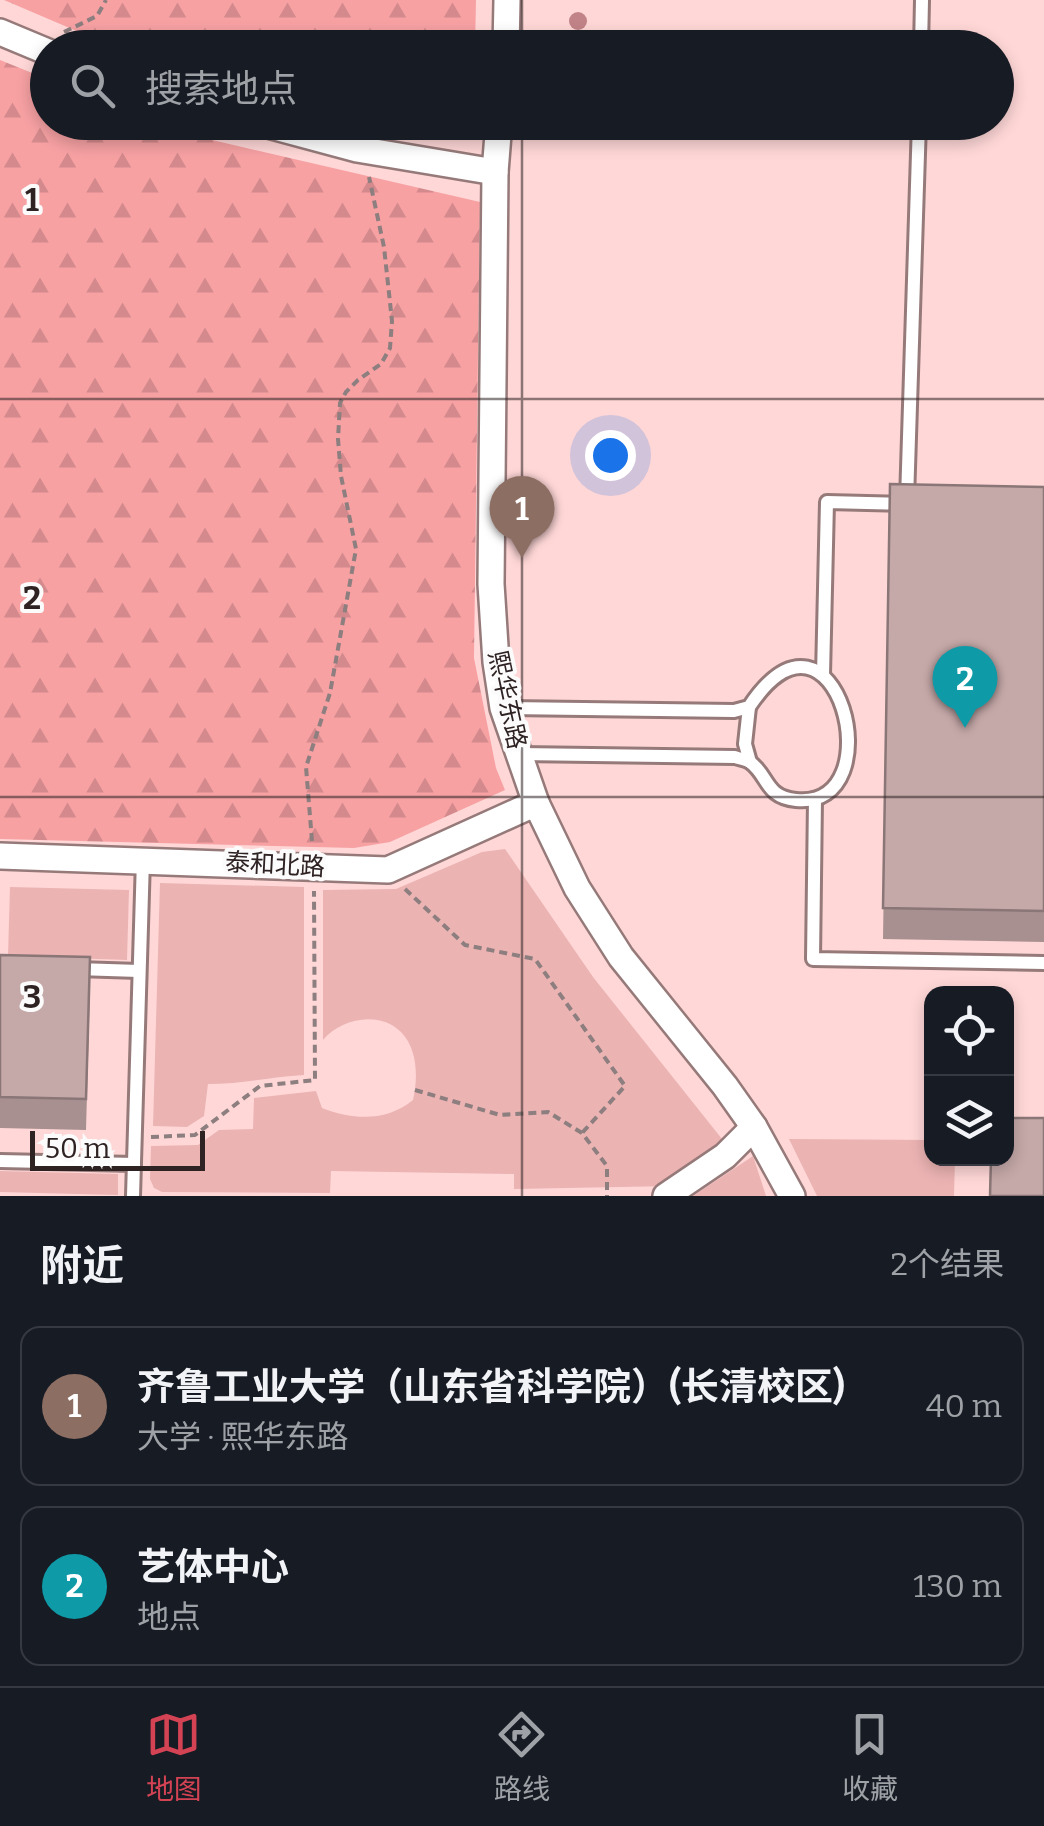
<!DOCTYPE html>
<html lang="zh">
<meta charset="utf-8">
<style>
body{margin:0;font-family:Bitter,"Noto Sans SC",serif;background:#242831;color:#f1f3f6}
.controls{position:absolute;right:30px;bottom:30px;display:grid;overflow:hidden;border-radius:20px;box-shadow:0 5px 15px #0003}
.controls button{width:90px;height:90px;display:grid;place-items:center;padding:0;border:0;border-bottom:2px solid #363941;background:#171b24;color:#f1f3f6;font:50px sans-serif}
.scale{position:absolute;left:30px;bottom:25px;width:175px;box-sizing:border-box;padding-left:10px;border:5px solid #2e2223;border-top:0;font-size:28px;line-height:35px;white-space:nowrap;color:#2e2223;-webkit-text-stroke:8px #fbfbfb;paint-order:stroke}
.you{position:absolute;left:610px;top:455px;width:35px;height:35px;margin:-25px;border:8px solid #fff;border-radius:50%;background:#1a73e8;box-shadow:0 0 0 15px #1a73e833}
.badge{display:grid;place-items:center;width:65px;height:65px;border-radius:50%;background:#d34354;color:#fff;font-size:32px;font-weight:700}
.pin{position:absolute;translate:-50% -82px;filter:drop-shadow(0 2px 5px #0008)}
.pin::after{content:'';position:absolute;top:52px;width:35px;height:30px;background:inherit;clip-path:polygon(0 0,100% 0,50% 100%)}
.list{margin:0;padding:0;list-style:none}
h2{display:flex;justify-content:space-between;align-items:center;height:130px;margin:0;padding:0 40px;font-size:42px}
h2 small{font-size:32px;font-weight:400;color:#9ea1a6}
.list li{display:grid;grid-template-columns:65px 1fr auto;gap:30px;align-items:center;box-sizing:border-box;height:160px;margin:0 20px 20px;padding:0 20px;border:2px solid #363941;border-radius:20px}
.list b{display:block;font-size:38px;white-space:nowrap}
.list p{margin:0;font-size:32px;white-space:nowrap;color:#9ea1a6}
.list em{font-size:32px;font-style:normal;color:#9ea1a6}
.icon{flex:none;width:55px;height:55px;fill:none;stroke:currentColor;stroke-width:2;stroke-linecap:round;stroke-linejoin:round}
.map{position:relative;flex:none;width:1044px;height:1196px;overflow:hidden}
.search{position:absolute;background:#171b24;box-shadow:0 5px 15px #0003;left:30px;right:30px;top:30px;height:110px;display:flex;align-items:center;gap:25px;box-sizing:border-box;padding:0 35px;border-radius:55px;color:#9ea1a6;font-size:38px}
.sheet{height:490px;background:#171b24}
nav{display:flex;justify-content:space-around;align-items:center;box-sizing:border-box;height:140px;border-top:2px solid #363941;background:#171b24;font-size:28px;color:#9ea1a6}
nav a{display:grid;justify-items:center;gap:5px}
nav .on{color:#d34354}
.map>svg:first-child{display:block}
</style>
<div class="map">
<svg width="1044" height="1196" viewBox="0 0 1044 1196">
<defs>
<pattern id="forest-firs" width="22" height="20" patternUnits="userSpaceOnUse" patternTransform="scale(2.5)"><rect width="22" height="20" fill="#f7a1a3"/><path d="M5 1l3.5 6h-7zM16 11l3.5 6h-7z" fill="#d48a8c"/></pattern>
</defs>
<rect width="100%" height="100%" fill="#fce9e9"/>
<path fill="#ffd7d7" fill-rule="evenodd" d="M0 0H1044V1196H0ZM48 48H996V122H48ZM932 994H1006V1158H932Z"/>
<g fill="#ecb3b3">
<path d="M505 849 593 977 726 1144 673 1186 514 1189V1174L331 1171 330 1193 162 1192 154 1188 150 1179 151 1146 198 1145 219 1130 253 1129 254 1098 316 1091 322 1108C353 1120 386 1122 413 1100 418 1079 418 1049 401 1032 379 1010 340 1019 323 1040V890L396 889 482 852Z"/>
<path d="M160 883 304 887V1075C270 1077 242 1084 208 1084L204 1116 187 1127 153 1126Z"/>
<path d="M10 887 129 890 127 960 8 956Z"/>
<path d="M789 1139 931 1140 932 1158 955 1159 954 1196H817Z"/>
<path d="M753 1156 766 1196H693Z"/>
<path d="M0 1171 118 1174V1195L0 1192Z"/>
</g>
<g fill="url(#forest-firs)">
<path d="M4 0H476L475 47H114Z"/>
<path d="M0 60 47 79 48 122 161 123 195 136 480 202 474 658 496 768 505 790 390 842 354 848 0 839Z"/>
</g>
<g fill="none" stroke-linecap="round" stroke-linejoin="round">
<defs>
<g id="lane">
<path d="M921 48 922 0"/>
<path d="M907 500 919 122"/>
<path d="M823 675 827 502 907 504"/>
<path d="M749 707 745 744 750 762"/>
<path d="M503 708 734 711 749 707C836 576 896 810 796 800 765 797 769 776 750 762 746 759 740 759 735 757L520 754"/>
<path d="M815 799 813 959 1044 963"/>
<path d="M77 969 139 971"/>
<path d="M0 1161 134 1164"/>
<path d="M133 1196 143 859"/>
</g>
<g id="street">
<path d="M0 32 48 52"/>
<path d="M506 48 507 0"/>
<path d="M257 122 357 149 495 172"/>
<path d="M499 122 495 172 491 584 496 662 503 708 536 803 577 888 621 957 725 1086 754 1127 792 1196"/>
<path d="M0 856 388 870 536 803"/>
<path d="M666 1196 725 1156 754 1127"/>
</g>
</defs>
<use href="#lane" stroke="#967a7a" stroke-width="18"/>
<use href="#street" stroke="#967a7a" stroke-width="30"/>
<g stroke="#8d7e7f" stroke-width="4" stroke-dasharray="8 5" stroke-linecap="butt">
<path d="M64 32 97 16 106 0"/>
<path d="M312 841 306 767 330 693 356 549 341 476 338 439 340 403 346 392 358 380 381 364 390 348 392 321 384 247 369 177"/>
<path d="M405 889 465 945 535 959 625 1086 582 1133"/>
<path d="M415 1090 500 1115 548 1112 582 1133 607 1166V1196"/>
<path d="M151 1137 195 1135 260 1086 315 1080 314 891"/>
</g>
<use href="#lane" stroke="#fff" stroke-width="12"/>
<use href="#street" stroke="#fff" stroke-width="25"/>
</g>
<circle fill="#c28388" cx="578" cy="21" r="9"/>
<g fill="#a99090">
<path d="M890 484 1044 487V942L883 939Z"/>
<path d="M0 955 90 988 86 1130 0 1128Z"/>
</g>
<g fill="#c5a8a8" stroke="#8a7676" stroke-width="2.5">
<path d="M890 484 1044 487V911L883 908Z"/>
<path d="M0 955 90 957 86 1099 0 1097Z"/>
<path d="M1006 1118H1044V1196H990L991 1158H1006Z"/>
</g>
<path fill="none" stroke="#2e2223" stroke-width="2.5" stroke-opacity="0.55" d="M522 0V48M522 122V1196M0 399H1044M0 797H1044"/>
<g text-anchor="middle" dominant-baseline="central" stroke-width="8" stroke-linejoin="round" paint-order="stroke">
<g font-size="25" fill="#2e2223" stroke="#fbfbfb">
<text transform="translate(507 700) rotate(78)">熙华东路</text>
<text transform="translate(275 865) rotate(3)">泰和北路</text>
</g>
</g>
<g font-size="32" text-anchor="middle" font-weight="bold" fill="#2e2223" stroke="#fbfbfb" stroke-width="8" stroke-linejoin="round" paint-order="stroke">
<text x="32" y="211">1</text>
<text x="32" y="609">2</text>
<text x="32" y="1008">3</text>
</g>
</svg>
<div class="controls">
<button><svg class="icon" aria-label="locate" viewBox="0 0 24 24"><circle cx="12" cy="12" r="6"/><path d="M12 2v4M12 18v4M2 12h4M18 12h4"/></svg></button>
<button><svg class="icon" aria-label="layers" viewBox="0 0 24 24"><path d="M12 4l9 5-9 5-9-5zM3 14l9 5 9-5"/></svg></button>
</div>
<div class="scale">50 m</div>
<div class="you"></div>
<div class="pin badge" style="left:522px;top:558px;background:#8d6e63">1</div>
<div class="pin badge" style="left:965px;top:728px;background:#0f9aa8">2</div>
<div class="search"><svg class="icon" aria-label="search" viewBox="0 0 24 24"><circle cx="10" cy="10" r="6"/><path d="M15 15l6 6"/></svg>搜索地点</div>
</div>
<section class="sheet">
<h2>附近<small>2个结果</small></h2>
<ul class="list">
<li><span class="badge" style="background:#8d6e63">1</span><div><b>齐鲁工业大学（山东省科学院）(长清校区)</b><p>大学 · 熙华东路</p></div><em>40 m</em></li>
<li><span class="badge" style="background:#0f9aa8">2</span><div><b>艺体中心</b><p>地点</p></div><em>130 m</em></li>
</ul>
</section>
<nav>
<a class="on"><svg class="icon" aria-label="map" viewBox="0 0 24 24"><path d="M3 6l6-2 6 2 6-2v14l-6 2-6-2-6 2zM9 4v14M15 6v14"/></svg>地图</a>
<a><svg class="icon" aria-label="directions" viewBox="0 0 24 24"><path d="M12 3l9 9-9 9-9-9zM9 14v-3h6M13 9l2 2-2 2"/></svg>路线</a>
<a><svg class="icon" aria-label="saved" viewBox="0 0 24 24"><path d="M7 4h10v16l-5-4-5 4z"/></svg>收藏</a>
</nav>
